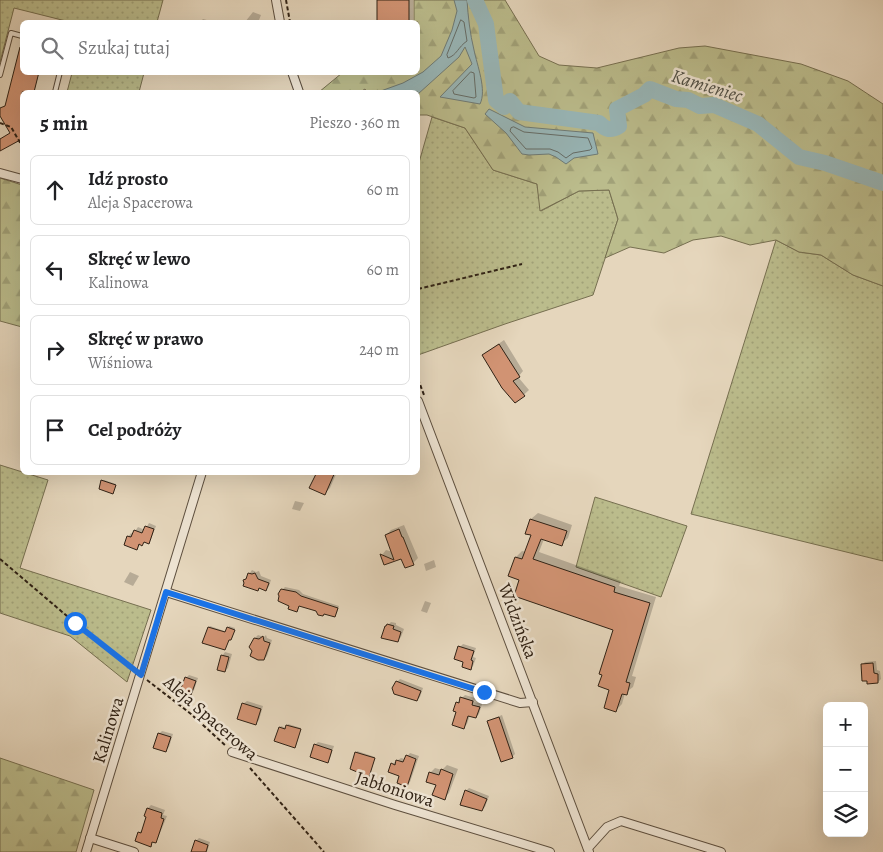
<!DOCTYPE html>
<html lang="pl">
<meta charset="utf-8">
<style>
body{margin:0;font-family:Alegreya,serif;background:#f2f2f2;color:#202124}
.controls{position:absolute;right:15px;bottom:15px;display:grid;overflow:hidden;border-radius:8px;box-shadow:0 5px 20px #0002}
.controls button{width:45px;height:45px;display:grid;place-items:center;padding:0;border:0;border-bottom:1px solid #e0e0e0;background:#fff;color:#202124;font:25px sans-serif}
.stop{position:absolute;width:15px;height:15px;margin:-11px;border:4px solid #1a73e8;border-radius:50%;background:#fff}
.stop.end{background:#1a73e8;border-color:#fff;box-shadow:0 1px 5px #0008}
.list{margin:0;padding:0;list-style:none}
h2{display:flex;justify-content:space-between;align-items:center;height:65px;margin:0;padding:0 20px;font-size:21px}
h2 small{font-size:16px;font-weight:400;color:#757577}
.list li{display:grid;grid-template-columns:32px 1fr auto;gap:15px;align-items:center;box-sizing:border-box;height:70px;margin:0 10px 10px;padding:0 10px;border:1px solid #e0e0e0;border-radius:8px}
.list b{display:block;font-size:19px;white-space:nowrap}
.list p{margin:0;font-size:16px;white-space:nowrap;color:#757577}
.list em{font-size:16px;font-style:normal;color:#757577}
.icon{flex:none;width:28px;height:28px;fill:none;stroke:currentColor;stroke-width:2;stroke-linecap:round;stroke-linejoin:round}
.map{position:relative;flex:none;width:883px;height:852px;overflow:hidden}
.search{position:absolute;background:#fff;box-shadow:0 5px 20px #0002;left:20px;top:20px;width:400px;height:55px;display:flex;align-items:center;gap:12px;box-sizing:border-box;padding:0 18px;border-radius:8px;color:#757577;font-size:19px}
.panel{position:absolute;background:#fff;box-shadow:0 5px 20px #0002;left:20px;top:90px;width:400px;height:385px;border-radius:8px}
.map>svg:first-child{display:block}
</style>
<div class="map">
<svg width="883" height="852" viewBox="0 0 883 852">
<defs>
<pattern id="green-dots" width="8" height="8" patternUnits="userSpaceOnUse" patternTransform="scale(1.25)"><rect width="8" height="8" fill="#bbbc8c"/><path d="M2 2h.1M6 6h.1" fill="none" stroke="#a1a178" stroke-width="1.8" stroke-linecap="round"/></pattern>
<pattern id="forest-firs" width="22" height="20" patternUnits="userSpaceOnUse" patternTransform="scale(1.25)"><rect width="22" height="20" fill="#bbbc8c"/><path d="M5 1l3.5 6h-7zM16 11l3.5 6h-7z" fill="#a1a178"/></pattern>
</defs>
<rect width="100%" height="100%" fill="#e5d6bc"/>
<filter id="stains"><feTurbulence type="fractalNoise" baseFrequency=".004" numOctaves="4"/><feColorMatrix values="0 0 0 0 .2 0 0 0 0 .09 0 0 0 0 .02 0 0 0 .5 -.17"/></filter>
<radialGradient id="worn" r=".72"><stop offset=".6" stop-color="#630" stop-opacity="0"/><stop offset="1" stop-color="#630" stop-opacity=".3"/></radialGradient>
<g fill="url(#green-dots)" stroke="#766f50">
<path d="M0 0H163L157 22H70L14 8 0 62Z"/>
<path d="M72 73V72L144 73 139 92H67Z"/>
<path d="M432 117 465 128 493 170 537 184 541 211 579 191 609 190 618 219 593 295 505 324 418 355V166Z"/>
<path d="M776 240 799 252 821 255 853 275 883 286V561L691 514Z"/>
<path d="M0 465 48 480 20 568 151 610 127 682 70 636 0 613Z"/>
<path d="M595 497 687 526 661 597 576 567Z"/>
</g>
<g fill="url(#forest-firs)" stroke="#766f50">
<path d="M414 0H505L539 56 559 65 597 68 679 48 705 46 801 64 848 81 883 104V286L853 275 821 255 799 252 776 240 750 245 721 236 693 240 664 253 630 247 605 258 618 219 609 190 579 191 540 211 537 184 493 170 465 128 427 115H418V92H367L365 89 360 92H319L342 73 418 72V22H414Z"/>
<path d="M0 178 22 185V327L0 321Z"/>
<path d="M0 758 94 790 76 852H0Z"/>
</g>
<g fill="#98b7b9" stroke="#6e7b77">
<path d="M454 0H467C468 16 470 34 474 50 477 65 487 90 480 104L440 97 472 64 465 47 459 57 418 94V92H378L403 83 423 72 441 56 452 30 457 11Z"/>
<path d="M489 109 525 127 593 133 598 154 574 158 566 164 556 157 549 154 529 155 522 154 506 133 485 114Z"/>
</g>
<g fill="#0003">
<rect x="378" y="0" width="35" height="22"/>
<path d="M253 12 261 15 259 20 261 22H245Z"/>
<path d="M203 19 214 22H200Z"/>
<path d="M21 52H22V72H39L34 92H22V138L0 150V139L11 133 0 109 6 106Z"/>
<path d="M504 340 523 371 518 377 529 390 516 402 483 355Z"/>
<path d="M310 472H337L330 488 325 493 317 476Z"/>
<path d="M104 480 116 484 113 492 102 481Z"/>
<path d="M295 501 304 503 300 511 292 509Z"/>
<path d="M538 513 572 525 568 538 561 544 544 539 539 552 621 581 619 586 656 597 632 676 636 677 633 687 625 693 622 704 615 711 611 689 614 629 521 579 516 557 522 551 526 552 532 535 531 519Z"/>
<path d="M149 523 156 526 151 539 148 542 145 541 141 544 137 549 128 537 131 533 133 534 138 527 145 530Z"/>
<path d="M404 525 418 558 413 563 402 557 385 564 382 555 386 550 393 552 386 535 391 530Z"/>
<path d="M434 560 436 567 426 571 424 564Z"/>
<path d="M252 570 256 572 259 571 261 576 271 580 269 586 266 590 260 587 258 589 245 580Z"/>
<path d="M130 572 139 576 133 586 124 582Z"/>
<path d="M285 587 299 590 303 594 339 606 337 613 335 616 300 605 297 611 291 605 282 590Z"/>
<path d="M425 601 431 603 427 613 421 611Z"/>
<path d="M391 622 396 623V625L404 629 401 637 398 640 386 627Z"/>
<path d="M210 626 227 632 229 626 235 628 232 638H229L225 649 209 627Z"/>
<path d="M258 635 264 637 266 635 267 638 272 640 267 656 264 659 255 638Z"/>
<path d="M463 644 476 648 473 657 476 658 473 666 470 669 465 661 460 647Z"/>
<path d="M225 652 232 654 228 668 225 671 222 656Z"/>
<path d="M876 661 877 670 880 671 881 679 878 682 862 665 865 662Z"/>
<path d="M189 675 198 678 194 690 191 694 186 678Z"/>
<path d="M400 679 423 688 420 697 417 700 397 682Z"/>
<path d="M465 695 475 698 474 702 482 704 479 714 476 717 470 715 467 724 464 727 457 711V703Z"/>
<path d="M247 701 263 706 259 720 256 723 243 704Z"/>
<path d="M502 715 515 754 512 757 489 722 492 719Z"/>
<path d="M288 724 301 728 296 746 275 740 280 727 281 726 286 728Z"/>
<path d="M162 731 173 734 169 747 166 750 159 734Z"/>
<path d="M318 742 334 746 330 758 327 761 315 745Z"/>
<path d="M357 751 375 757 370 774 356 753Z"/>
<path d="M410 753 419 756 410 782 407 785 392 764 401 758 405 759Z"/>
<path d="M447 765 458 769 449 793 444 798 430 773 435 768 442 770Z"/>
<path d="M469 788 489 796 485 807 482 810 466 791Z"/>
<path d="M151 805 165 810 163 815 167 816 158 838 155 841 156 836 150 845 139 833 143 829 148 808Z"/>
<path d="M199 838 210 842 207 852H192L196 841Z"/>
</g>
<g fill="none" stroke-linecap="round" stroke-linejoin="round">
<g stroke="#646c67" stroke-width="1">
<path d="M461 20 464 22 467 41C458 47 457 55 448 58L447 55Z"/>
<path d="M471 72 474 73 476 97 474 98 454 94 453 91Z"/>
<path d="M514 127 524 132 588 138 592 148 590 150 573 153 566 158 558 152 550 149H526L510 131 511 128Z"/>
</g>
<path stroke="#98b7b9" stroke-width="16" d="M475 0 486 24 496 100 504 107 510 101 519 112 599 123C606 130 611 131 619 126L617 109 644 95 650 89 676 99 688 100 700 106 714 105 758 124 799 157 825 163 883 183"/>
</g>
<g fill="#d19373" stroke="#302215">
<rect x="377" y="0" width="32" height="22"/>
<path d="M20 47 22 48V72H39L34 92H22V139L0 151V139L10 133 0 116V108L5 106Z"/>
<path d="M499 344 520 377 513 381 525 396 515 403 502 388 482 355Z"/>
<path d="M317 472H335L325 495 309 488Z"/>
<path d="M101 480 116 485 113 494 99 489Z"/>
<path d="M530 519 567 531 562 546 541 539 533 559 615 587 614 592 650 603 626 682 630 683 627 695 622 694 616 712 604 708 609 690 598 686 602 675 599 674 613 630 514 596 519 580 508 576 515 557 522 559 531 535 525 534Z"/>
<path d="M145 526 154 529 149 544 144 542 142 546 139 544 137 550 124 545 127 536 131 537 134 530 142 533Z"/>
<path d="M399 529 402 537H403L414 565 405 568 401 559 384 565 380 554 394 560 385 535Z"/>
<path d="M248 573 252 574 255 573 258 579 269 583 266 591 259 588 258 591 243 586 244 583 243 580 246 579Z"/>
<path d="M281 589 296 592 301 596 338 608 335 617 324 614 323 616 318 615 316 611 299 606 297 612 288 609 289 606 278 601 279 596 278 594Z"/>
<path d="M387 624 394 626 393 629 401 632 398 642 381 638 385 626H386Z"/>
<path d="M208 627 225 632 227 627 235 630 231 640H229L225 650 202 643Z"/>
<path d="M263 636 264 641 270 643 264 660H258L250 656 252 651 249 647 254 638 259 639Z"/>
<path d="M458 646 474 651 471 660 473 661 471 670 462 667 463 662 454 659Z"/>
<path d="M221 655 229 657 225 672 217 670Z"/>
<path d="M873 663 874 673 878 674V683L867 684V681H862L861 664Z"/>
<path d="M185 677 196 681 191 695 180 691Z"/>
<path d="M396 681 421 691 417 701 394 694 392 688Z"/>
<path d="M460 697 473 701 472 705 480 707 476 718 468 716 464 729 452 725 456 712 453 711 456 702 459 703Z"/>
<path d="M242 703 261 709 256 725 237 719Z"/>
<path d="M499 717 513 758 501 762 487 721Z"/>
<path d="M286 725 301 729 295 748 274 741 279 727 285 729Z"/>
<path d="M158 733 171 737 166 752 153 748Z"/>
<path d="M314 744 332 750 328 763 310 757Z"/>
<path d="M355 752 375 758 369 777 350 769Z"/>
<path d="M406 755 416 759 407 787 397 783 399 776 388 772 391 763 395 765 396 760 403 762Z"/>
<path d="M441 769 453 774 445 800 432 795 436 785 426 782 429 772 439 775Z"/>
<path d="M465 790 487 799 482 811 460 805Z"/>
<path d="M147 808 162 813 161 818 164 819 156 843 152 842 151 847 135 841 138 832 141 833 146 817 144 816Z"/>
<path d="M195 840 208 845 206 852H191Z"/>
</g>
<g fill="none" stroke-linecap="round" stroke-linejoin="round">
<defs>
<g id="lane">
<path d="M0 75 11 33 22 36"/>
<path d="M55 92 60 72"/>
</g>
<g id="street">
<path d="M276 0 280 22"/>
<path d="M292 72 299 92"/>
<path d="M0 173 22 179"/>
<path d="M418 401 589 852"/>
<path d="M166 592 520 703 533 702"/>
<path d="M232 752 395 805 550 852"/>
<path d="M90 838 134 852"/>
<path d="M588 848 607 827 621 821 721 852"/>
<path d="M86 852 202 472"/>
</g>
</defs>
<use href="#lane" stroke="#5d4f3f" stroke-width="6"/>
<use href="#street" stroke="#5d4f3f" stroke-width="10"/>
<g stroke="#302215" stroke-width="2" stroke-dasharray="4 2.5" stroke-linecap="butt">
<path d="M286 0 290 22"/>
<path d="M0 123 11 127 22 146"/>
<path d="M418 289 522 264"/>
<path d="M418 379 424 395"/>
<path d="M0 559 101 645 134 670"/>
<path d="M147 680 191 714 226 746"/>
<path d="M250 768 324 852"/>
</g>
<use href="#lane" stroke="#eee4d3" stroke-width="4"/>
<use href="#street" stroke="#eee4d3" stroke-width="8"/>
</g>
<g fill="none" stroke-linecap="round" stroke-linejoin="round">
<path stroke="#1a73e8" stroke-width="6" d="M75 623 141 675 166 592 484 692"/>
</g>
<g text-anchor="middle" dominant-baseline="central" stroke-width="5" stroke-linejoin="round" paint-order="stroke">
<g font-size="18" fill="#302215" stroke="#eee4d3">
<text transform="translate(518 621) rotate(69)">Widzińska</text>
<text transform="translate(211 718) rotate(41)">Aleja Spacerowa</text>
<text transform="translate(108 730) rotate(-73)">Kalinowa</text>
<text transform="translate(395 789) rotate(18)">Jabłoniowa</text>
</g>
<g font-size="19" font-style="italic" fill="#4f4f46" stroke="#eee4d3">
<text transform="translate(707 86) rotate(17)">Kamieniec</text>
</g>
</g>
<rect width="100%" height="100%" filter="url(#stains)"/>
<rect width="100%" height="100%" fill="url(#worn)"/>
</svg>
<div class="controls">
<button>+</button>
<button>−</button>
<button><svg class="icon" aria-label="layers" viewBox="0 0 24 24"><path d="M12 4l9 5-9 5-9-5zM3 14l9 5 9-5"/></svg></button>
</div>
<div class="stop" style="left:75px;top:623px"></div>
<div class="stop end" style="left:484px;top:692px"></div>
<div class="search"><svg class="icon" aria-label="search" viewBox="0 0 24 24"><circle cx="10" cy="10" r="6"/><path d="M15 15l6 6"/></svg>Szukaj tutaj</div>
<section class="panel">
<h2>5 min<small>Pieszo · 360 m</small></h2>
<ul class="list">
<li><svg class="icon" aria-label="ahead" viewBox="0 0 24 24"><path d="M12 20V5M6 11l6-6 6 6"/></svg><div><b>Idź prosto</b><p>Aleja Spacerowa</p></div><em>60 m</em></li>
<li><svg class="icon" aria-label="left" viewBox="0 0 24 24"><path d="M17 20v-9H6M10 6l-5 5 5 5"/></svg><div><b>Skręć w lewo</b><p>Kalinowa</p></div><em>60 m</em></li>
<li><svg class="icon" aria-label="right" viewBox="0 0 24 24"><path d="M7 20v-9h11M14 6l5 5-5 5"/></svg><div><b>Skręć w prawo</b><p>Wiśniowa</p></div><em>240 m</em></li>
<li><svg class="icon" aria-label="arrive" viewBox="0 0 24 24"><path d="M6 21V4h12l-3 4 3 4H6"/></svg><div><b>Cel podróży</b></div></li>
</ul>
</section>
</div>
